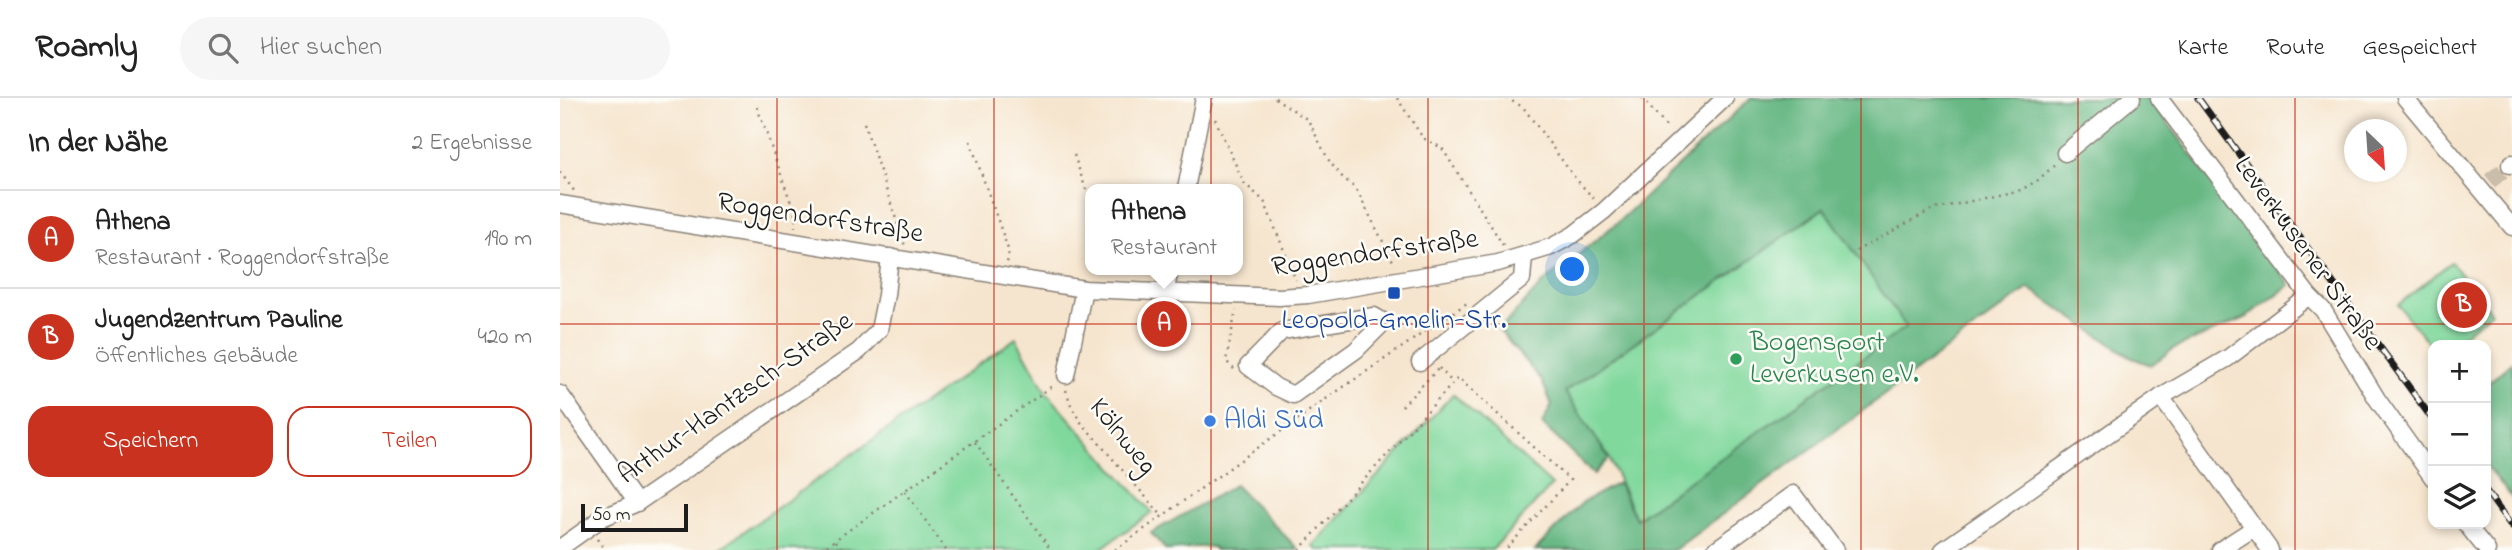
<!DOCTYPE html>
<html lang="de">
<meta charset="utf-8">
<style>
body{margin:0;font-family:"Indie Flower",sans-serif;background:#f6f6f6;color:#222}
.controls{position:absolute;right:21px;bottom:21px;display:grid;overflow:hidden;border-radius:14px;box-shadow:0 4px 10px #0003}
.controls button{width:63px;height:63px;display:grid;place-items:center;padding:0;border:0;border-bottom:2px solid #e0e0e0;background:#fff;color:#222;font:35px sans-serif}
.compass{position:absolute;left:1784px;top:21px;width:63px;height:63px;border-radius:50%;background:#fff;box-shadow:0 4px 10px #0003;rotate:155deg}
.scale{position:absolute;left:21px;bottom:18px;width:107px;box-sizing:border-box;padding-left:7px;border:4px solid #1c1c1c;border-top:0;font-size:19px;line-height:24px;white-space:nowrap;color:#1c1c1c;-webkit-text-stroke:5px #fdfcf7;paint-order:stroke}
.you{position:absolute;left:1013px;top:172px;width:24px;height:24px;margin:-18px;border:5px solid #fff;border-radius:50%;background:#1a73e8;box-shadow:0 0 0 10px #1a73e833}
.badge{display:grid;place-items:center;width:46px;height:46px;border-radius:50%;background:#c8321e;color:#fff;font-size:23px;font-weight:700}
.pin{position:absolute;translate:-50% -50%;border:4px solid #fff;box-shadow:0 2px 7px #0006}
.popup{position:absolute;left:525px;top:86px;width:158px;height:91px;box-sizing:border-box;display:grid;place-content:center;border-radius:14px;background:#fff;filter:drop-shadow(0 2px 5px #0005);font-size:23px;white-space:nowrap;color:#767676}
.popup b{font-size:26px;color:#222}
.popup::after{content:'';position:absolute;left:50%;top:100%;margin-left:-14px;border:14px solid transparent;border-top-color:#fff}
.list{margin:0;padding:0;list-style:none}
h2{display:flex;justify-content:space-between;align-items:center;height:91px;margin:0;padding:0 28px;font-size:30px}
h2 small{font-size:23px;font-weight:400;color:#767676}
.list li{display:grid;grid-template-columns:46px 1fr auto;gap:21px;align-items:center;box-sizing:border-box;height:98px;padding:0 28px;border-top:2px solid #e0e0e0}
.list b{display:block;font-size:26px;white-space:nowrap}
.list p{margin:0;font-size:23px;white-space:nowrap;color:#767676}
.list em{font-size:23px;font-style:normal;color:#767676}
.actions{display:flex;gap:14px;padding:21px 28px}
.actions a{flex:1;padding:16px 0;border:2px solid #c8321e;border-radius:21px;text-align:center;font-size:24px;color:#c8321e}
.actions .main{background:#c8321e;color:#fff}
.icon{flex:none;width:38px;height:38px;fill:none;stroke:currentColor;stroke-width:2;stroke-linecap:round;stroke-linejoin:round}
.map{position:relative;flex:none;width:1952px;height:452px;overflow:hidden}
header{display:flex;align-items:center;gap:42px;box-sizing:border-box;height:98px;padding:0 35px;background:#fff;border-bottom:2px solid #e0e0e0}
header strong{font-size:33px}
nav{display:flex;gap:38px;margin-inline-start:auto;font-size:24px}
.search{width:490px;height:63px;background:#f6f6f6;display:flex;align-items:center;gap:18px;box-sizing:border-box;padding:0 24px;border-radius:38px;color:#767676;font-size:26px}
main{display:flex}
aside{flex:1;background:#fff}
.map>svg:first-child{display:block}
</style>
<header>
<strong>Roamly</strong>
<div class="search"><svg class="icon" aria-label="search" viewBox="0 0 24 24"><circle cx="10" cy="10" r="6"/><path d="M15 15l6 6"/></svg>Hier suchen</div>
<nav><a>Karte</a><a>Route</a><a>Gespeichert</a></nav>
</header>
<main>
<aside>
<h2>In der Nähe<small>2 Ergebnisse</small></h2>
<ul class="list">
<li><span class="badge">A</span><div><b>Athena</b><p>Restaurant · Roggendorfstraße</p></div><em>190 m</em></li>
<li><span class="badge">B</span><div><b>Jugendzentrum Pauline</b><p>Öffentliches Gebäude</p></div><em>420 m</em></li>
</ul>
<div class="actions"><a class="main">Speichern</a><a>Teilen</a></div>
</aside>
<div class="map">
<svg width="1952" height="452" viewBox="0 0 1952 452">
<rect width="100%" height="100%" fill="#fdfcf7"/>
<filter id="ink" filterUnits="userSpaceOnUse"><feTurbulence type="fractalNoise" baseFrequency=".0143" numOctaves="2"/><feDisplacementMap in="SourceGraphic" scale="14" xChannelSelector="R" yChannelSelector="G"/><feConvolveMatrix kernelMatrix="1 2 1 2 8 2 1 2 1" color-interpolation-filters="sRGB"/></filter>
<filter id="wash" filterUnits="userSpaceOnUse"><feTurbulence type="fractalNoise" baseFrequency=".00686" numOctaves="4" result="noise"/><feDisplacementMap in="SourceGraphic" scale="28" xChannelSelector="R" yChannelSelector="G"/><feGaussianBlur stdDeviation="1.57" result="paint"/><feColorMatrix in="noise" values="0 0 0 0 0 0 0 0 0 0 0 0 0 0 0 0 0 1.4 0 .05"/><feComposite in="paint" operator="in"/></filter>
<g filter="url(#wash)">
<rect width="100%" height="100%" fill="#f6e5ce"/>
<g fill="#80d89c" stroke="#4e7a5c" stroke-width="2">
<path d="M1265 109 1347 229 1076 421 1049 360 1005 294Z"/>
<path d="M1891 164 1931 214 1890 247H1873V251L1838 207Z"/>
<path d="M456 240 486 294 592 414 539 452H158Z"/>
<path d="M893 296 992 387 932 452H757L753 448Z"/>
</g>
<g fill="#68b884" stroke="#426a50" stroke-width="2">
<path d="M1191 0H1589L1730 187 1683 221 1615 250 1591 267 1572 260 1469 190 1114 452H975L1023 404 1058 385 1076 421 1346 229 1264 110 1005 294 1049 360 1034 376 982 326 992 307 982 283 939 232 982 186 1058 124Z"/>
<path d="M1952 264V400L1926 367V287Z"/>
<path d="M675 387 739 452H655L653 449C638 447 623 452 606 452L591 435Z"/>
</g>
</g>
<g filter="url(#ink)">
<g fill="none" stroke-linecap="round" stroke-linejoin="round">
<path stroke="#cabdaa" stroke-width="16" stroke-dasharray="16 8" stroke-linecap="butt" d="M1930 83 1950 67"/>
<defs>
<g id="minor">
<path d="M1599 0 1749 198 1763 212 1817 301 1873 380"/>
<path d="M1845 0 1952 129"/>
<path d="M1505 55 1572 0"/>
<path d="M1950 67 1952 65"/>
<path d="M626 91 644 0"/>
<path d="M0 106 524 191 719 199 748 197 938 165 991 149 1013 137 1044 113 1165 0"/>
<path d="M605 195 610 172"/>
<path d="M814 218 824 224 796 252 733 297 716 289 688 268 722 233Z"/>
<path d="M860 264 962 181 964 159"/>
<path d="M506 277 524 191"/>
<path d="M0 296 77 405"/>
<path d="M1601 299 1710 452"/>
<path d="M1906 426 1927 452"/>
<path d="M0 450 42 420 77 405 299 253 319 232 326 197 330 159"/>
<path d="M1155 452 1233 396 1275 452"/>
<path d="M1383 452 1601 299 1668 260 1749 198"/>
<path d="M1660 452 1694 430"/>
</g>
</defs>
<use href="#minor" stroke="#898075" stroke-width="19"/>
<g stroke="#898075" stroke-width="2.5" stroke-dasharray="2 5" stroke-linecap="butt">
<path d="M715 0 748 22 768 61 779 76 796 91 835 167"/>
<path d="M837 0 863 40 882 50 943 147"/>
<path d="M946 0 963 9 1015 80 1035 102"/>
<path d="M1082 0 1109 32"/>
<path d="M197 9 236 119 235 129"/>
<path d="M655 21 684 85 704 103 736 182"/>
<path d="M304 25 345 148"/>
<path d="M410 43 449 154 447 165"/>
<path d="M514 57 530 103"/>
<path d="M0 74 15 94"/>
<path d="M1296 153 1371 112 1461 92 1478 82 1497 65"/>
<path d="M879 270 893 285"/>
<path d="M674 271 666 263 676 212"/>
<path d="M506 292 512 310 520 323 603 419"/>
<path d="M842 308 878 271"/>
<path d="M415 344 491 452"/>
<path d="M345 393 386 452"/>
<path d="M37 441 45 452"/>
<path d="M276 443 282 452"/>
<path d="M261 452 495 286"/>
<path d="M555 452 766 301 907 205"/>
<path d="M739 452 898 280 1010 382 945 452"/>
</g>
<use href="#minor" stroke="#fff" stroke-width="16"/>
<defs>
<g id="rail">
<path d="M1638 0 1873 322"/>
<path d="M1926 393 1952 429"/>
</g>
</defs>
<use href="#rail" stroke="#1c1c1c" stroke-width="7"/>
<use href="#rail" stroke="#fdfcf7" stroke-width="4.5" stroke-dasharray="13" stroke-linecap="butt"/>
</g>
</g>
<path fill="none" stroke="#c8321e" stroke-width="2" stroke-opacity="0.55" d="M217 0V452M434 0V452M651 0V452M868 0V452M1084 0V452M1301 0V452M1518 0V452M1735 0V452M0 226H1952"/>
<rect fill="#1a4fb4" stroke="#fdfcf7" stroke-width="2.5" x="827" y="188" width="14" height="14" rx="3.5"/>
<circle fill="#2e9e5b" stroke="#fdfcf7" stroke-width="2.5" cx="1176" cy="261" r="7"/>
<circle fill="#3f7fe0" stroke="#fdfcf7" stroke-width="2.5" cx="650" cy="323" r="7"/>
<g text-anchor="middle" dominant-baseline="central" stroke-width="5" stroke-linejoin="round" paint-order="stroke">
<g font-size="28" fill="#1c1c1c" stroke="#fdfcf7">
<text transform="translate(260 121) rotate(9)">Roggendorfstraße</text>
<text transform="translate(815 156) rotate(-8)">Roggendorfstraße</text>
<text transform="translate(1747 156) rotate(54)">Leverkusener Straße</text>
<text transform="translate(176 301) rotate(-35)">Arthur-Hantzsch-Straße</text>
<text transform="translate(562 339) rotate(51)">Kölnweg</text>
</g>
<g font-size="28" fill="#164399" stroke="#fdfcf7">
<text x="834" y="223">Leopold-Gmelin-Str.</text>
</g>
<g font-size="28" fill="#27864d" stroke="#fdfcf7" text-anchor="start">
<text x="1190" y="245">Bogensport<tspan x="1190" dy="32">Leverkusen e.V.</tspan></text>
</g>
<g font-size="28" fill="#366cbe" stroke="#fdfcf7" text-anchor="start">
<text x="664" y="323">Aldi Süd</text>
</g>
</g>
</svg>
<div class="controls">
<button>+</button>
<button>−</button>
<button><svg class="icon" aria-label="layers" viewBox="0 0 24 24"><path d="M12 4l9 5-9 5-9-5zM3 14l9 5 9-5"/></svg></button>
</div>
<svg class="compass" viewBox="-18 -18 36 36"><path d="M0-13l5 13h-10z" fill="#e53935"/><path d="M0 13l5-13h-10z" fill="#767676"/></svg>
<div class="scale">50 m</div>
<div class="you"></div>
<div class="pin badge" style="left:604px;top:226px">A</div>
<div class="popup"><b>Athena</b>Restaurant</div>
<div class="pin badge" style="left:1904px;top:207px">B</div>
</div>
</main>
